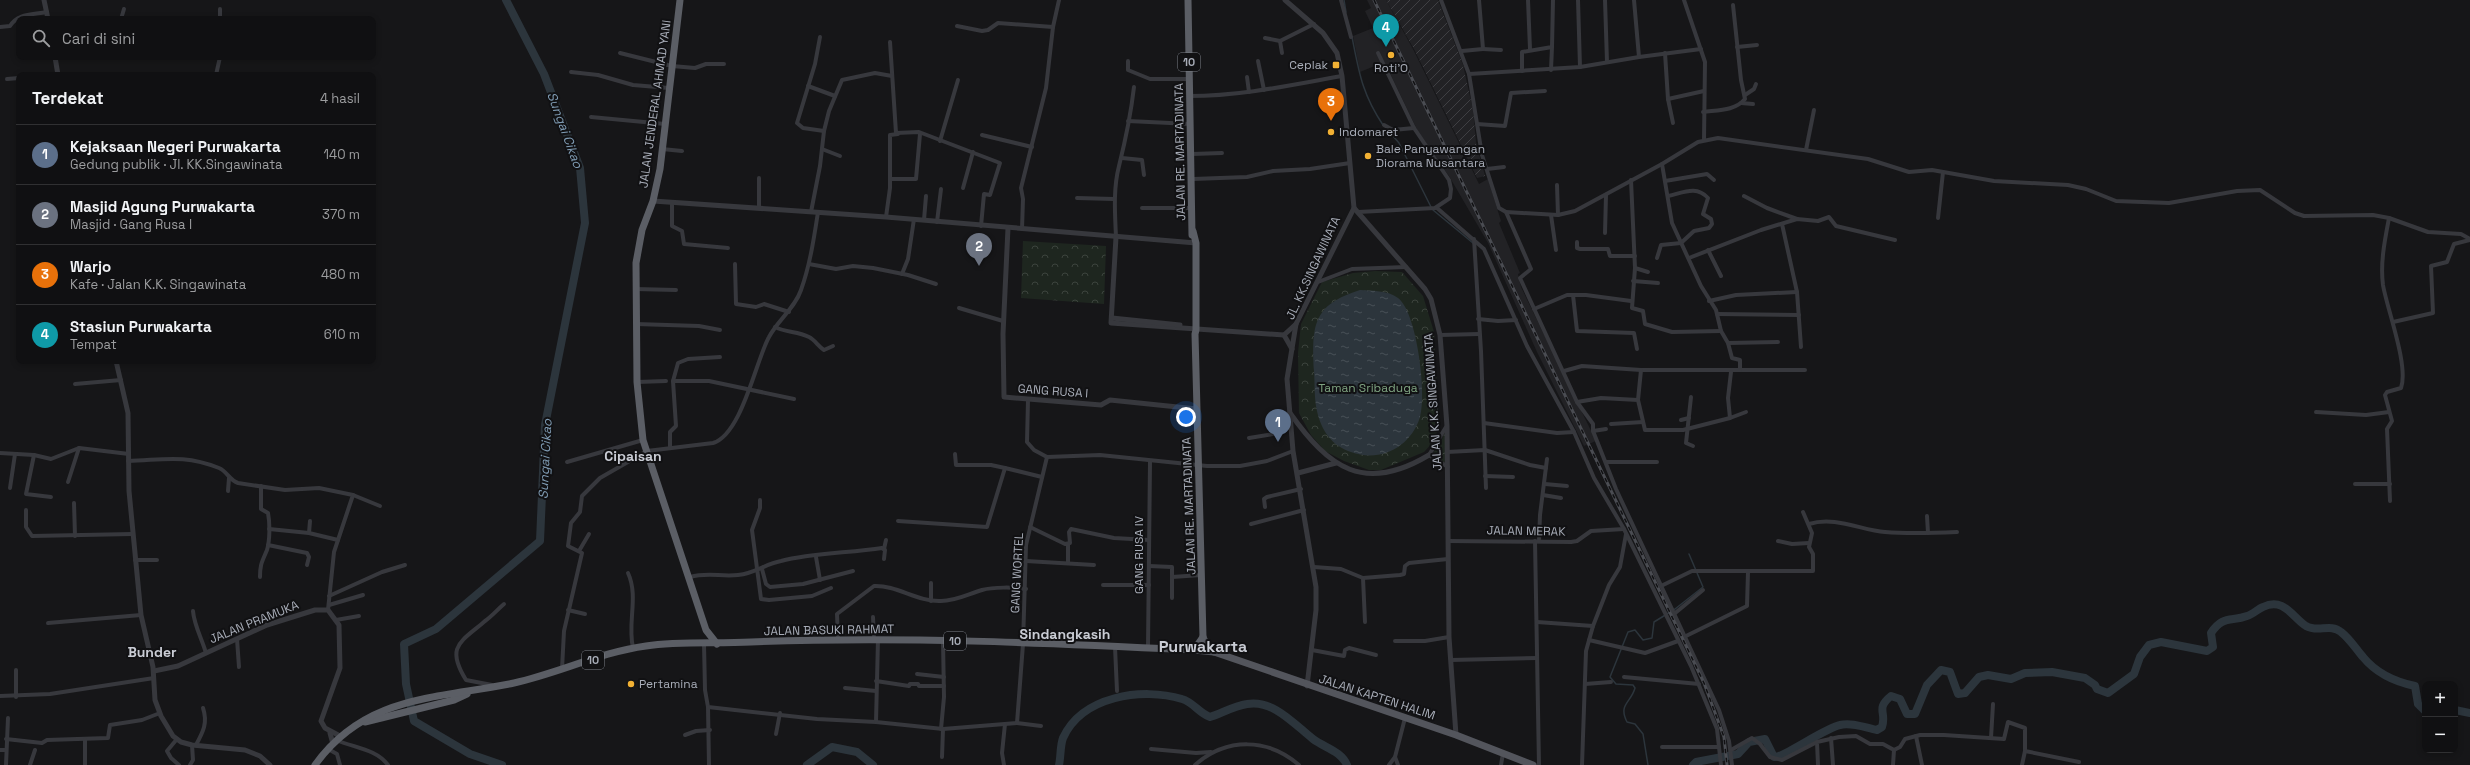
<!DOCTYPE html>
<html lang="id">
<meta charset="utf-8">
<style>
body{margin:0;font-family:"Space Grotesk",sans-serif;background:#1e1e20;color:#f1f3f6}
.controls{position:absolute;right:12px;bottom:12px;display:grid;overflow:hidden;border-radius:8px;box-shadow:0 2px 6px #0003}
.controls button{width:36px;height:36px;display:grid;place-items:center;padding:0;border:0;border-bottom:1px solid #303032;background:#101012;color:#f1f3f6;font:20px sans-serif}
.you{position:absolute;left:1186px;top:417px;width:14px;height:14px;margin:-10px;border:3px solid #fff;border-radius:50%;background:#1a73e8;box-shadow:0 0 0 6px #1a73e833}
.badge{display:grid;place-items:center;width:26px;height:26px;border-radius:50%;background:#d93025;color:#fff;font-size:13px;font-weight:700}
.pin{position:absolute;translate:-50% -33px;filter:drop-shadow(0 1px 2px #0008)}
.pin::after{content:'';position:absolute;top:21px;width:14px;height:12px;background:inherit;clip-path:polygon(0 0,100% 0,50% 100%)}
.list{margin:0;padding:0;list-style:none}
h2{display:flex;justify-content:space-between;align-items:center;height:52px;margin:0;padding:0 16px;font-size:17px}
h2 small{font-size:13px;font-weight:400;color:#9c9d9f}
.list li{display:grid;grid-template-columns:26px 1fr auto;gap:12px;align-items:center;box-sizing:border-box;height:60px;padding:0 16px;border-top:1px solid #303032}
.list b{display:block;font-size:15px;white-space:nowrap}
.list p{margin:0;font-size:13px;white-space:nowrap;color:#9c9d9f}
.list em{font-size:13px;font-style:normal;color:#9c9d9f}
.icon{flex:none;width:22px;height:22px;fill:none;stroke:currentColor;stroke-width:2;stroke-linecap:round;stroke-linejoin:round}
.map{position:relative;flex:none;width:2470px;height:765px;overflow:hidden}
.search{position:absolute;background:#101012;box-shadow:0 2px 6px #0003;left:16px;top:16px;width:360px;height:44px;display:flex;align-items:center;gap:10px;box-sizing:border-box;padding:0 14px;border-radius:8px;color:#9c9d9f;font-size:15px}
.panel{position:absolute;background:#101012;box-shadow:0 2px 6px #0003;left:16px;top:72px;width:360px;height:292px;border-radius:8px}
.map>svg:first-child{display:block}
</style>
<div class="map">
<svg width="2470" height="765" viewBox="0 0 2470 765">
<defs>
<pattern id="industrial-furrows" width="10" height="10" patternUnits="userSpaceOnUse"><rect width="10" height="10" fill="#222225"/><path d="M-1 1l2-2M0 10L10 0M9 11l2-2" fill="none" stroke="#3f3f43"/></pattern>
<pattern id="park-crowns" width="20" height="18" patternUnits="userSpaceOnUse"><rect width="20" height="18" fill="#1e261f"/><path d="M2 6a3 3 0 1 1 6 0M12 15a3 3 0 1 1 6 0" fill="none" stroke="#3c433d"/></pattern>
<pattern id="water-ripples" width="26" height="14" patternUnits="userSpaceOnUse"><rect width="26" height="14" fill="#2c353c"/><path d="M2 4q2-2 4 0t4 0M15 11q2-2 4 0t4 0" fill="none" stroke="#485056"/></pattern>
</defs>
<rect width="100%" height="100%" fill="#161618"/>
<path fill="#222225" d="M1367 0H1386L1414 51 1479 184 1488 179 1501 221 1499 223 1520 273 1518 274 1521 287 1596 441 1584 446 1537 352 1488 243 1449 176 1422 140 1387 67 1380 70 1377 65 1360 72 1353 36 1373 28 1365 11 1371 8Z"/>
<path fill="url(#industrial-furrows)" d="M1386 0H1438L1463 65 1473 110 1476 143 1485 176 1477 178 1415 51Z"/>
<g fill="url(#park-crowns)">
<path d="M1023 241 1106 246 1104 304 1021 298Z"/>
<path d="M1375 271 1402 272 1423 296 1434 332 1439 425 1434 441 1424 452 1381 470H1369L1344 461 1325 451 1311 435 1299 413 1298 353 1301 324 1322 282 1353 273Z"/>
<path d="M1446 429 1447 464 1432 454 1441 442Z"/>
</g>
<path fill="url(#water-ripples)" d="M1360 290C1371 291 1388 290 1398 298 1417 312 1427 395 1420 417 1411 447 1380 463 1351 452 1332 446 1321 430 1317 411 1314 398 1315 384 1314 371 1312 326 1312 305 1360 290Z"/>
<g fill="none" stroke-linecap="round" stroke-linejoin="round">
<g stroke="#2c353c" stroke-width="1.5">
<path d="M1344 0 1346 12"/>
<path d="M1352 37C1359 72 1362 94 1383 125"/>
<path d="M1387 129 1399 143 1431 207"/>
<path d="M1433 210 1473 243"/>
<path d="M1648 765 1643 734 1635 724 1627 722C1618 704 1631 703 1635 688L1633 685 1616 684 1610 677 1628 632 1635 630 1643 640 1652 638 1654 622 1675 609 1703 587 1689 554"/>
</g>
<g stroke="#2c353c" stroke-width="8">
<path d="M2455 710 2470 713"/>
<path d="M502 765 470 754 414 721 406 684 404 644 436 629 540 541 545 425 585 223 580 168 544 74 506 0"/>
<path d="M807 765 832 747 857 752 873 765"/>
<path d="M1059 765C1061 756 1060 746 1063 738 1082 696 1142 687 1182 699 1193 702 1199 713 1210 717 1222 713 1234 706 1247 704 1273 699 1295 725 1313 739 1325 748 1341 751 1347 765"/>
<path d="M1693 765 1696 762 1738 754 1749 742 1765 739 1774 757C1781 759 1825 728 1840 725 1852 722 1866 728 1877 730L1882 727C1887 712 1875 709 1891 696L1900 699 1907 714H1915L1927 685 1941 670 1950 672 1958 694 1965 693 1979 677 1988 675 2011 679 2025 673 2052 672 2085 678 2095 685 2097 689 2108 693 2134 674 2140 657 2149 645 2161 642 2207 651 2213 647 2211 633C2223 615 2231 622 2247 616 2253 614 2258 609 2263 607 2284 597 2292 617 2306 626 2318 633 2330 623 2341 632 2350 639 2356 649 2363 657 2376 673 2396 682 2415 686L2418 704 2425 711"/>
</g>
<g stroke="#37383d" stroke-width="4">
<path d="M1341 0 1351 37"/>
<path d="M1441 0 1469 74 1482 155 1499 208 1506 212 1531 269 1520 278 1577 402 1593 424V431L1616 489 1719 710 1729 741 1732 765"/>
<path d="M1528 0 1530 49"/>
<path d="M1578 0 1580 67"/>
<path d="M1605 0 1607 62"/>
<path d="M1634 0 1639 57"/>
<path d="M1684 0 1705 62 1704 140"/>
<path d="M220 9V19"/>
<path d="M121 19 124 9"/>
<path d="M957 26 982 31 988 30 998 23 1053 27"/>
<path d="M0 27 10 26C18 13 32 15 47 12"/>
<path d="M1265 38 1280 41 1314 24"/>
<path d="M1280 41 1282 53"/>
<path d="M890 42 896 133 919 132 1000 163 990 195 984 194 981 226"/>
<path d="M1737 47 1757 45"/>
<path d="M1483 49 1501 50"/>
<path d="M1462 51 1483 49 1479 0"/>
<path d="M620 53 672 66 695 68 706 64H724"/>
<path d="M1665 53 1668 99 1704 91"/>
<path d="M1128 61V70L1150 79H1189"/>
<path d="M1258 61 1264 90"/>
<path d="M1551 70 1552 47"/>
<path d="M1522 71V52L1552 47 1553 0"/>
<path d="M571 72 598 75 633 85 669 88"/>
<path d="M1469 74 1580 67 1639 57 1701 49"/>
<path d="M216 75 220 57"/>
<path d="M1247 77 1249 92"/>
<path d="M7 79 19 78"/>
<path d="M808 86 835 96"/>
<path d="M1745 95 1754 89 1756 84"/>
<path d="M1189 96C1241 96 1291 85 1342 76"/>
<path d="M1668 99 1673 123"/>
<path d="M1741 103 1753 104"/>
<path d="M1703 112C1718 110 1735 111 1745 99L1741 80 1733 5"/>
<path d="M591 117 665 124"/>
<path d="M1128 121 1191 124"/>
<path d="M1477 124 1505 126 1511 93 1545 91"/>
<path d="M1384 125 1393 130 1414 128"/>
<path d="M824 131 829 111 842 80 875 73 892 76"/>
<path d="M982 135 1032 147"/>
<path d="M940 141 958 80"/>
<path d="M662 149 682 151"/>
<path d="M822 149 840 156"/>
<path d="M1806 150 1814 110"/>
<path d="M1192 154 1222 153"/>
<path d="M1122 158 1142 160 1144 175"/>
<path d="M1487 169 1504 167"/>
<path d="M890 179H916L920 134"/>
<path d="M1193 179 1247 177 1273 171 1310 169 1350 163"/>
<path d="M1631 180 1635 268 1632 308 1643 311 1645 324 1672 332 1721 331"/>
<path d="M1665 181 1707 174 1714 180"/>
<path d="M1557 185 1558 215"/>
<path d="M963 188 973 152"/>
<path d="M1744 196 1767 208 1797 219"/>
<path d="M1077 198 1114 199"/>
<path d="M672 202V226L682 231 684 244 728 248"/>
<path d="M759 207V178"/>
<path d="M1142 208H1192"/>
<path d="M1437 208 1484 249 1527 346 1574 432 1594 478 1624 529 1691 666 1717 729 1721 765"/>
<path d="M811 212 820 166 824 131 803 128 797 123 815 64 820 37"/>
<path d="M1358 212 1435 208 1450 198 1451 189 1449 180 1414 128 1378 53"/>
<path d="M1506 212 1558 215 1575 211 1662 164 1698 142 1718 138 1868 159 1909 172 1932 170 1994 181 2068 185 2086 189 2116 201 2169 203 2237 191 2260 190 2295 213 2304 216 2373 215 2389 218 2428 232 2461 234 2470 239"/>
<path d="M1551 215 1556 250"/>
<path d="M886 217 890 188V135L898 134"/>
<path d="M1938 218 1943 172"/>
<path d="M2389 218C2385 239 2380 263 2383 285 2387 309 2409 366 2401 388L2387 392 2385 395 2392 421 2387 429 2390 501"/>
<path d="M924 220 926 196"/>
<path d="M937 222 941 189"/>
<path d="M1782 224 1797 292 1801 347"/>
<path d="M1022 229 1023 199 1021 188 1046 88 1053 27 1059 0"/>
<path d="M1605 233 1606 195"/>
<path d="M1116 237C1115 214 1113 189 1119 166 1125 142 1131 113 1134 87"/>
<path d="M1474 239 1481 351 1486 488"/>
<path d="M1577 242V248L1580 249H1608L1610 256H1635"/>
<path d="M1708 250 1721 276"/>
<path d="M1657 258 1661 245 1681 243 1694 231 1709 228 1712 224 1711 219 1703 214 1708 198C1696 185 1683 193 1668 196"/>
<path d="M1689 258 1761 230 1797 219 1818 221 1829 217 1836 226 1895 240"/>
<path d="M735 264 736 304 756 307 764 304 789 312"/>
<path d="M809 264 836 269 853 266 873 268 908 275 936 284"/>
<path d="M1635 268 1648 272"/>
<path d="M902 274 908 259 914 219"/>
<path d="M1633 281 1658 283"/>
<path d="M1318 282 1352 269 1406 267"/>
<path d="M635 289 676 290"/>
<path d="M1573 295 1577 331 1634 333 1637 349"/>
<path d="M1709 301 1736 295 1797 292"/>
<path d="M959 308 1003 321"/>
<path d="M1534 309 1567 295H1586L1631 301"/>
<path d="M1717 314 1799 315"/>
<path d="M1478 319 1498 321 1516 320"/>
<path d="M2393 322 2433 313 2431 266 2447 262 2454 244 2470 240"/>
<path d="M636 324 699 326 720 330"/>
<path d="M775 327C787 333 797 331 809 337 815 340 818 346 824 350L833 346"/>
<path d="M1440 335 1479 334"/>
<path d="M1728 343 1778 342"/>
<path d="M1740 370H1805"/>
<path d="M1564 371 1582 366 1641 370H1740V360L1732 358 1728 343 1721 331 1716 310 1701 286 1672 223 1662 164"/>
<path d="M1731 372 1728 398 1730 418 1746 412"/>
<path d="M673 381H709L794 399"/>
<path d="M637 382 666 381"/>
<path d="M75 384 121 380"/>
<path d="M1691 397 1686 443 1693 446"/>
<path d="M1028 400 1027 442 1034 450 1047 457 1100 455 1207 466H1240L1267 461 1293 451"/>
<path d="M1638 400 1641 370"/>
<path d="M1577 402 1601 398 1638 400 1645 430H1683L1730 418"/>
<path d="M2316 412 2366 415 2389 412"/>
<path d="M1681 420 1689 418"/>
<path d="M1484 423 1557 433 1574 432"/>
<path d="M1611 424 1643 422"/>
<path d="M1446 427 1429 455 1448 467"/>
<path d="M1593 431 1606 429"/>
<path d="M1249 438 1273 434 1290 427"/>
<path d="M670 447V432L676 426 673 381 678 363 688 359 720 357"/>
<path d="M1447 452 1485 450 1530 465 1546 468"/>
<path d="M0 453 34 455 51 459 79 448 129 454"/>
<path d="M955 454 956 465H991L1005 468"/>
<path d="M34 455 26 494 51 497"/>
<path d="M128 461C164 460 183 454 219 468 227 471 229 480 238 483L285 490 319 488 353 495 334 552 328 610"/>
<path d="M567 462 643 440"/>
<path d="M1606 462H1657"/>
<path d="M1485 476 1513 477"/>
<path d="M68 482 79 448"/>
<path d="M1545 484 1567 486"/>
<path d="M2355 484H2390"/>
<path d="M10 488 15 454"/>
<path d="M228 491 229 478"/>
<path d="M353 495 380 506"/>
<path d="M1543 495 1561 498"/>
<path d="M760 500V508L752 530 761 599 769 600 812 596 831 588"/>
<path d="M74 503 75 536"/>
<path d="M1265 507 1264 499 1267 497 1301 489"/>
<path d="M26 510V527L32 536 132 534"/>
<path d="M1927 516 1928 533"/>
<path d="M898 521 987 527 1005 468 1042 477"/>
<path d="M1251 524 1304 510"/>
<path d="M1809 524C1835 516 1861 530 1885 532 1909 534 1934 533 1957 532"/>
<path d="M1030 527 1065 544 1070 543 1069 532 1071 529 1114 538 1149 540"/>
<path d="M269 529 309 533 338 540"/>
<path d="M309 533 310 521"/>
<path d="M1448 541 1571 542 1577 541 1591 531 1624 529"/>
<path d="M1535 541 1539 765"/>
<path d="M1539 541 1540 515 1547 459"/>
<path d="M1778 541 1792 544 1809 543"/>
<path d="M1068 544V562"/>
<path d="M268 545 307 553 309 557 307 565"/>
<path d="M884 549 886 540"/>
<path d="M579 551 589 534"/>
<path d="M816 557 820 580"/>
<path d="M135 560H157"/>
<path d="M1026 561 1094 565"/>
<path d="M1149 566 1172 567V598"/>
<path d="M1314 567 1341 569 1363 578 1400 575 1404 574 1405 566 1409 563 1448 559"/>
<path d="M762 569 766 584 770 587 803 584 853 571"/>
<path d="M628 573C639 597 627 623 633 648"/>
<path d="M260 577C260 564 262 562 267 550 270 540 270 523 268 513L261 509V486"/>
<path d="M690 577C708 572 721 577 738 575 756 573 765 564 781 561 811 553 850 553 882 548L885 550 884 559"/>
<path d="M1172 577 1201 575"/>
<path d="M1363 578 1365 622"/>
<path d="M1103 585H1149"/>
<path d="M1661 586 1692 571H1813V554L1809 547 1812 533 1803 512"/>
<path d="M329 596 382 572 405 565"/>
<path d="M931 601V583"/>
<path d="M329 605 363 595"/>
<path d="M568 610 585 614"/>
<path d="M193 611C194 625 202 639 206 653"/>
<path d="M1674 614 1703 590"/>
<path d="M873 617 874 639"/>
<path d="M336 620 359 616"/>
<path d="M1537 622 1593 626"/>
<path d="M48 623 141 615"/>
<path d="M1684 637 1747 606 1748 572"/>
<path d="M838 638 837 614 874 586C897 585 917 602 941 601 956 601 968 594 982 590 993 587 1014 587 1026 589"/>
<path d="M237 639 239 667"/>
<path d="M1589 640 1645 653 1678 641"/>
<path d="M1395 641H1425L1449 637"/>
<path d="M704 644 705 690 708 707 817 719 876 722 943 729 1017 723 1023 644 1026 545 1047 457"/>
<path d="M1115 647 1117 691"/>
<path d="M1148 647 1150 462"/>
<path d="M1312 650 1344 656 1345 650 1349 648 1376 655"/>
<path d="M1451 660 1537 658"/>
<path d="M562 669 564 631 582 553 568 546 571 523 580 512 582 496 600 478 647 451 713 443C742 434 756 360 769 337 778 320 795 308 801 290 810 265 814 238 818 212"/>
<path d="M917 674 944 677"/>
<path d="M1624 677 1699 684"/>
<path d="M876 681 909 686 910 684H918L919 686H944"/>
<path d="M1585 684 1611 682"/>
<path d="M492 685 466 680C445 646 461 642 485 621 492 616 497 610 504 604"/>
<path d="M845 688 876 691"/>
<path d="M0 696 50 694 154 678"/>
<path d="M16 697V670"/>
<path d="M708 707 709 765"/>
<path d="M876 722 878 639"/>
<path d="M1017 723 1041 726"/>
<path d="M941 729 944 697 943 641"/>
<path d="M776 734 780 713"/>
<path d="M685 735 696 731 710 730"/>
<path d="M1916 736 1922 765"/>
<path d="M1831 738 1833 765"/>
<path d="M1991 738 1993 704"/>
<path d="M6 739 42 743 47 740 108 738 110 725 142 720 160 713"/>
<path d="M85 739V765"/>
<path d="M177 739 167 751 171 758 179 765"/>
<path d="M336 740C355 748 376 749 388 765"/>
<path d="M196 745C203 732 208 723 203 708"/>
<path d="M1662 747H1719"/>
<path d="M328 749 337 754 340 765"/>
<path d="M1151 749 1196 753 1211 752"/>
<path d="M0 750H6"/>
<path d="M1731 750 1752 738 1760 744 1770 757 1782 760 1817 742"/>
<path d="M942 757 943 729"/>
<path d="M1395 757 1398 765"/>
<path d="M6 765 8 718"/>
<path d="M30 765 35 750"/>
<path d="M190 765 193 760 192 745"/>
<path d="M1004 765 1002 753 1005 724"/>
<path d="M1195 765C1227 737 1268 738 1299 765"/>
<path d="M1389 765 1395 757 1405 718"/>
<path d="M1501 765 1503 753"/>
<path d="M1582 765 1586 651 1593 626 1609 585 1620 567 1626 534"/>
<path d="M1818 765 1817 742 1839 737 1856 736 1870 744H1883L1894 750 1900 747 1905 739 1920 735H1944L2004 739 2008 722 2025 728V751L2079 762"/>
<path d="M1893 765 1894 750"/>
<path d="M2022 765 2025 751"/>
</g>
<g stroke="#37383d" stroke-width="5">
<path d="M44 0 48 19"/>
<path d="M1285 0 1323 33 1337 53 1342 76 1354 208 1425 289 1431 299 1440 335 1447 426 1449 637 1456 735"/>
<path d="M55 57 58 75"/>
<path d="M653 201 886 217 1196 243"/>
<path d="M1008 228 1003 334 1004 397 1101 405 1110 400 1197 409"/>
<path d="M1116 237 1111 323 1284 335 1296 324"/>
<path d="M1112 318 1180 325"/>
<path d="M1284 335 1292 349"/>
<path d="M116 361 128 413 129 491 141 615 153 667 155 700 161 716 173 736 181 742 192 745 245 750 260 756 270 765"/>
<path d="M1290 413C1329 468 1364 494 1429 455"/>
<path d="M1298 473 1336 463"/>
<path d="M154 671 178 666 267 625 315 610H328L339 625 340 668 321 721 325 728 340 736"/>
<path d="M1307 686 1316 610V587L1293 451 1287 379 1296 324 1354 208"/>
<path d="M330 733 333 744"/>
</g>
<g stroke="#53555c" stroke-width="7">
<path d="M1203 637 1207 646 1214 652"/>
<path d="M1194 650 1214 652 1456 735 1533 765"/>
</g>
<g stroke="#5b5e65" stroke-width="7">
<path d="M680 0 660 169 653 201 642 230 636 263 637 382 643 440 706 630 717 644"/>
<path d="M1188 0 1192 235"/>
<path d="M365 722 454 700 467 694"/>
<path d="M315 765C366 694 438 699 514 683 559 673 601 652 646 646 680 641 717 644 751 642 898 636 1047 643 1194 650L1203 637 1195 334 1196 330V243L1193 231"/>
</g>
<defs>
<path id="rail" d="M1374 0 1704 683 1724 737 1727 765"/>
</defs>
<use href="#rail" stroke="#4a4c52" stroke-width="3"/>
<use href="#rail" stroke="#111113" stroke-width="1.5" stroke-dasharray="4.5" stroke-linecap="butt"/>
</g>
<g fill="#f2b134" stroke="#111113" stroke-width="1.5">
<circle cx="1391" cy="55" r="4"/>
<rect x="1332" y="61" width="8" height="8" rx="2"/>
<circle cx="1331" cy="132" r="4"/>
<circle cx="1368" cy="156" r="4"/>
<circle cx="631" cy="684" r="4"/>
</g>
<g text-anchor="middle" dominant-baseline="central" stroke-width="4" stroke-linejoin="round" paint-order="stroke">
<g fill="#111113" stroke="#7b7e86" stroke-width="1">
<rect x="1178" y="53" width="22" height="18" rx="3"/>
<rect x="944" y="632" width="22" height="18" rx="3"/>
<rect x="582" y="651" width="22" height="18" rx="3"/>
</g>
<g font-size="11" font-weight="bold" fill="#a8adb8">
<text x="1189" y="62">10</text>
<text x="955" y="641">10</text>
<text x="593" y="660">10</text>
</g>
<g font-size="12" fill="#a8adb8" stroke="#111113" text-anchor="start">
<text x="1328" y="65" text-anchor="end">Ceplak</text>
<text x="1391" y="68" text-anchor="middle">Roti'O</text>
<text x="1339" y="132">Indomaret</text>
<text x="1376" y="149">Bale Panyawangan<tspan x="1376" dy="14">Diorama Nusantara</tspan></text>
<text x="639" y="684">Pertamina</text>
</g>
<g font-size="12" fill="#a8adb8" stroke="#111113">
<text transform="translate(655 104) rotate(-82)">JALAN JENDERAL AHMAD YANI</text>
<text transform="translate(1180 152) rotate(-91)">JALAN RE. MARTADINATA</text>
<text transform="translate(1313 268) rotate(-65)">JL. KK.SINGAWINATA</text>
<text transform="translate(1053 391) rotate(4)">GANG RUSA I</text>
<text transform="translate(1433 402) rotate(-94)">JALAN K.K. SINGAWINATA</text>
<text transform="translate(1189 506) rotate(-92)">JALAN RE. MARTADINATA</text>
<text transform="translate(1526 531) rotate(1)">JALAN MERAK</text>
<text transform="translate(1139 555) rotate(-90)">GANG RUSA IV</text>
<text transform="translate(1017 573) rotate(-87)">GANG WORTEL</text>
<text transform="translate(254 622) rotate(-22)">JALAN PRAMUKA</text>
<text transform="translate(829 630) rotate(-1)">JALAN BASUKI RAHMAT</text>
<text transform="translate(1377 697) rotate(18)">JALAN KAPTEN HALIM</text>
</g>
<g font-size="12" fill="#7fa381" stroke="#111113">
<text x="1368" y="388">Taman Sribaduga</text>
</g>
<g font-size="13" font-style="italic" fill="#7f9bb3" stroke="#111113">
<text transform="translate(565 130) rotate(70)">Sungai Cikao</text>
<text transform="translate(545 459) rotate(-87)">Sungai Cikao</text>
</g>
<g font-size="14" font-weight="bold" fill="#c9ccd4" stroke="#111113">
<text x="633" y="456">Cipaisan</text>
<text x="1065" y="634">Sindangkasih</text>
<text x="152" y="652">Bunder</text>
</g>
<g font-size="16" font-weight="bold" fill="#c9ccd4" stroke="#111113">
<text x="1203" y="646">Purwakarta</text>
</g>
</g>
</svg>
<div class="controls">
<button>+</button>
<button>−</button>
</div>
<div class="you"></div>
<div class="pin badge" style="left:1278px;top:442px;background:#5c6f8a">1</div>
<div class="pin badge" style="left:979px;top:266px;background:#6b7280">2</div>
<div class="pin badge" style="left:1331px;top:121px;background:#e8710a">3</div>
<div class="pin badge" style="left:1386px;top:47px;background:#0f9aa8">4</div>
<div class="search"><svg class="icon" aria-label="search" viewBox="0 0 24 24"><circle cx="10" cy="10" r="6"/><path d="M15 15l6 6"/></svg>Cari di sini</div>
<section class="panel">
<h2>Terdekat<small>4 hasil</small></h2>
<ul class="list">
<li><span class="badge" style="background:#5c6f8a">1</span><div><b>Kejaksaan Negeri Purwakarta</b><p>Gedung publik · Jl. KK.Singawinata</p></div><em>140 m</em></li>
<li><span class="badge" style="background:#6b7280">2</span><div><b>Masjid Agung Purwakarta</b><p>Masjid · Gang Rusa I</p></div><em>370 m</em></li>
<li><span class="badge" style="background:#e8710a">3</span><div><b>Warjo</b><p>Kafe · Jalan K.K. Singawinata</p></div><em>480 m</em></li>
<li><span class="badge" style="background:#0f9aa8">4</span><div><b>Stasiun Purwakarta</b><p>Tempat</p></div><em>610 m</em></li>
</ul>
</section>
</div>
